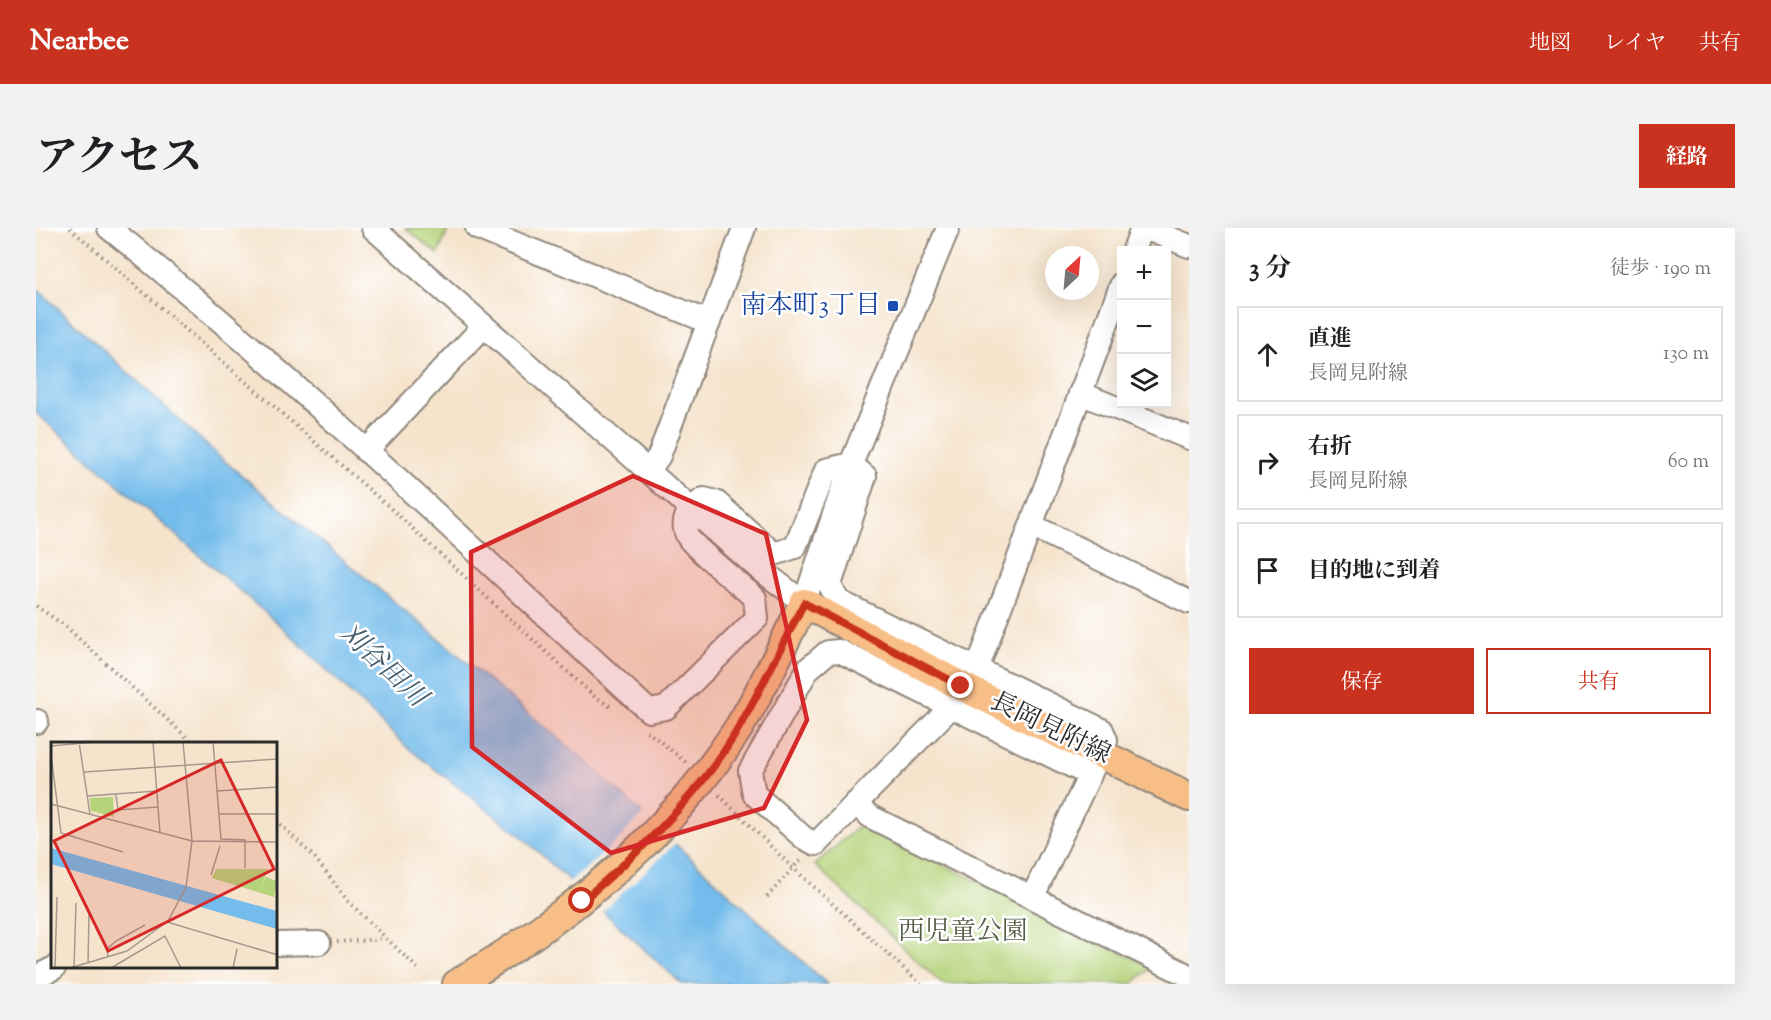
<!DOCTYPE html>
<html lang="ja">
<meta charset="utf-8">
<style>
body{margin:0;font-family:"Sorts Mill Goudy","Noto Serif JP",serif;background:#f2f2f2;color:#202124}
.controls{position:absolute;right:18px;top:18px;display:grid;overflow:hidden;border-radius:0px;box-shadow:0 6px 24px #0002}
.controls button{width:54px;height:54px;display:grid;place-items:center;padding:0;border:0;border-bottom:2px solid #e0e0e0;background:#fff;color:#202124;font:30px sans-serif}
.compass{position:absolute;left:1009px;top:18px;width:54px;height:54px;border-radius:50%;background:#fff;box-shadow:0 6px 24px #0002;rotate:26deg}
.stop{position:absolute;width:18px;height:18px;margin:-14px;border:4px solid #c8321e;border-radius:50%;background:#fff}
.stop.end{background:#c8321e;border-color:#fff;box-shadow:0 2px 6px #0008}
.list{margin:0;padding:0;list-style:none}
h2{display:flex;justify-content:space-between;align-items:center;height:78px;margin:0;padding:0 24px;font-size:26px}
h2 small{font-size:20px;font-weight:400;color:#757577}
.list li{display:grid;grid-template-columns:39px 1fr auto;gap:18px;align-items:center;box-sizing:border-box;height:96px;margin:0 12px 12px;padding:0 12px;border:2px solid #e0e0e0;border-radius:0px}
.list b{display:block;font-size:22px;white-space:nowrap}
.list p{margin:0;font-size:20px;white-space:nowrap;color:#757577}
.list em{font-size:20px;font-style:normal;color:#757577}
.actions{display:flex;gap:12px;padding:18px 24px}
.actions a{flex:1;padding:14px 0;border:2px solid #c8321e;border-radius:0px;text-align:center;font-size:21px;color:#c8321e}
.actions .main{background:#c8321e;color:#fff}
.icon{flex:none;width:33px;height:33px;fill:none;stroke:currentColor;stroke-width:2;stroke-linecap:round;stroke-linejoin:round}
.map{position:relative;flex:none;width:1153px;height:756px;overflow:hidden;border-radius:0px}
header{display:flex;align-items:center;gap:36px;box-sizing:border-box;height:84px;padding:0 30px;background:#c8321e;color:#fff}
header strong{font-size:28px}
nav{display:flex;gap:33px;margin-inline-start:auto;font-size:21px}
.intro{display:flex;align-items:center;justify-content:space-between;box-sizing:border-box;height:144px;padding:0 36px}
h1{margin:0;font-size:42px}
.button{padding:15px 27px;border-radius:0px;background:#c8321e;color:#fff;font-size:21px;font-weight:700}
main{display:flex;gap:36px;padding:0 36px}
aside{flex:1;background:#fff;border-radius:0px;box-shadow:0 6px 24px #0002}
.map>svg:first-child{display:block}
</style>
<header>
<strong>Nearbee</strong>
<nav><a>地図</a><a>レイヤ</a><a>共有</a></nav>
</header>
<div class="intro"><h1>アクセス</h1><a class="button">経路</a></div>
<main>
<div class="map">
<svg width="1153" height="756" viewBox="0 0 1153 756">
<rect width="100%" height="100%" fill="#fff"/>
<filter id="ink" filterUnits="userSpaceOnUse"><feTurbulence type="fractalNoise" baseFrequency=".0167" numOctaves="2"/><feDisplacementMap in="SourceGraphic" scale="12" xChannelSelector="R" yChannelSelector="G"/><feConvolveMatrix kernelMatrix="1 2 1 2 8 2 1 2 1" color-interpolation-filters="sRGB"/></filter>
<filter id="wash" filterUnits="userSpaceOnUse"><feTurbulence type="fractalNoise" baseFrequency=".008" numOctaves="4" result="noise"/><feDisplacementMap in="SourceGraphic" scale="24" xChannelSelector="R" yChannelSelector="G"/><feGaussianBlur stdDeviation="1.35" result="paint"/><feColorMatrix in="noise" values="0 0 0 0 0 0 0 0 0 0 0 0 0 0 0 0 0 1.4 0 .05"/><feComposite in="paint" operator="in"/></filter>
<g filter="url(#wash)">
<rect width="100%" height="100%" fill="#f5e3cc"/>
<g fill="#b5d37a" stroke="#707f52" stroke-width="1.5">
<path d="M369 0H413L402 26Z"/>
<path d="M825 596 1116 739 1096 756H906L779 637Z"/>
</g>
<path fill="#73bceb" stroke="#4f748b" stroke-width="1.5" d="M0 60 186 231 544 528 791 756H646L484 607 372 520 249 402 0 185Z"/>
<path fill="#f5e3cc" d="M609 584 641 614 565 685 532 655 576 618Z"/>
</g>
<g filter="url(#ink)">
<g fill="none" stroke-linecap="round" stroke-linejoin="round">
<defs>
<g id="minor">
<path d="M73 0C261 151 435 320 613 483L630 480 721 390 719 370C707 359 658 320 652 309 643 292 654 280 668 271L680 274 738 326 759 319 790 242 815 236 829 248 794 357 802 373 1066 502 1070 512 997 668"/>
<path d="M337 0 721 339 768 375 815 236 912 0"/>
<path d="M441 0 673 94"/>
<path d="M1109 0 1153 18"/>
<path d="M1098 22 1106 0"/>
<path d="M1044 165 1153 210"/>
<path d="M330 223 447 99"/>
<path d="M613 242 623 228 708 0"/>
<path d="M996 298 1153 374"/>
<path d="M941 441 1086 55"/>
<path d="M915 479 780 616 768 610 718 566 714 543 772 441 792 424 803 423 1054 547"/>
<path d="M0 494 1 493"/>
<path d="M819 576 835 589 1153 748"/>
<path d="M240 716 283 715"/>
<path d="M0 749 18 740"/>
</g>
<path id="major" d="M421 756C532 689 628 614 700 504 726 464 746 417 768 375L925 458 1153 569"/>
</defs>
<use href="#minor" stroke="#90877c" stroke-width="26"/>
<use href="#major" stroke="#90877c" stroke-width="32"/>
<g stroke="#90877c" stroke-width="4" stroke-dasharray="1.5 4.5" stroke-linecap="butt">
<path d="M34 0 353 279 558 468 577 480"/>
<path d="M0 378 28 397 158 516"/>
<path d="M611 503 652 536"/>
<path d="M683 567 756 639 885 756"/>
<path d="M240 592 279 630 312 673 384 743"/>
<path d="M731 669 767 629"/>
<path d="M301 714 349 711"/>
</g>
<use href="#minor" stroke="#fff" stroke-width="22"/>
<use href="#major" stroke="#f7be88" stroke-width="28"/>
</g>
</g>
<g fill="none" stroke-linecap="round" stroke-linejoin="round" filter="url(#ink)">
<path stroke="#c8321e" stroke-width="8" d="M546 673C603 625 665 566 702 501 726 460 746 417 768 375L925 458"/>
</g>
<path fill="#d62828" fill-opacity="0.2" stroke="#d62828" stroke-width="4.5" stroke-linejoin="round" d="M597 248 730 306 771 492 728 580 575 625 436 519 435 324Z"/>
<rect fill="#1a4fb4" stroke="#fff" stroke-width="2" x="851" y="72" width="12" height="12" rx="3"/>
<g text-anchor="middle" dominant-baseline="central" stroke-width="5" stroke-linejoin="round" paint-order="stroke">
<g font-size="26" fill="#164399" stroke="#fff" text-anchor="end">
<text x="845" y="78">南本町3丁目</text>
</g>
<g font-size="26" fill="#2b2b2b" stroke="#fff">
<text transform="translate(1014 501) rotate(26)">長岡見附線</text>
</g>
<g font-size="26" fill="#545d43" stroke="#fff">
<text x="927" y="704">西児童公園</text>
</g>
<g font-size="27" font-style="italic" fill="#445e6e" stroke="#fff">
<text transform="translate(346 438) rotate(43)">刈谷田川</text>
</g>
</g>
<g transform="translate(15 514)">
<rect width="226" height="226" fill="#f5e3cc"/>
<path d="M62 55 63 75 40 69 39 56ZM165 127H217L210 146 215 135 226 139 223 155 161 136Z" fill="#b5d37a"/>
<path d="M0 106 226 169V187L0 122Z" fill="#73bceb"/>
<path fill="none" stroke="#a4998c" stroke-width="1.5" d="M28 0 39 72M102 0 109 91M162 0 170 97 194 98V126M0 4 44 0M0 13 10 91 72 110M33 30 227 17M166 49 227 45M65 53 67 68 107 65M36 54 106 49M0 62 141 99 132 0M168 72H227M160 133 169 104M116 180 227 213M57 215 56 207 65 199 94 183M37 221 38 171M23 225 25 161M4 226 6 155M19 226 76 209 117 179 135 145 141 99 227 100M60 226 114 194 130 226M182 226 186 207"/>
<path fill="#d62828" fill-opacity="0.15" stroke="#d62828" stroke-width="3" d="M170 18 223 127 57 209 3 99Z"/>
<rect width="226" height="226" fill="none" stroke="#2b2b2b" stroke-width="3"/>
</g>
</svg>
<div class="controls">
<button>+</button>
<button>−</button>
<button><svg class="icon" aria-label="layers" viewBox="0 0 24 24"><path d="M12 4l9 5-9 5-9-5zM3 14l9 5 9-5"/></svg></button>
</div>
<svg class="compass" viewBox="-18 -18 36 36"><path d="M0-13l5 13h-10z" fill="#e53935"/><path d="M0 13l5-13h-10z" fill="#757577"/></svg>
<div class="stop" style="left:546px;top:673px"></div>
<div class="stop end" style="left:925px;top:458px"></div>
</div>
<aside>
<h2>3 分<small>徒歩 · 190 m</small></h2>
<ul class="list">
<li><svg class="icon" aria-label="ahead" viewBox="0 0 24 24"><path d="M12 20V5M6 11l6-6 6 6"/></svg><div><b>直進</b><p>長岡見附線</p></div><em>130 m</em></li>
<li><svg class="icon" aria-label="right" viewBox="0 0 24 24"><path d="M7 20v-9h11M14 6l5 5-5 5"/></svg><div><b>右折</b><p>長岡見附線</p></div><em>60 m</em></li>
<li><svg class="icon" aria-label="arrive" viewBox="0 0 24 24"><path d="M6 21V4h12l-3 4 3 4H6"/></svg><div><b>目的地に到着</b></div></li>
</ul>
<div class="actions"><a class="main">保存</a><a>共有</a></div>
</aside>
</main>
